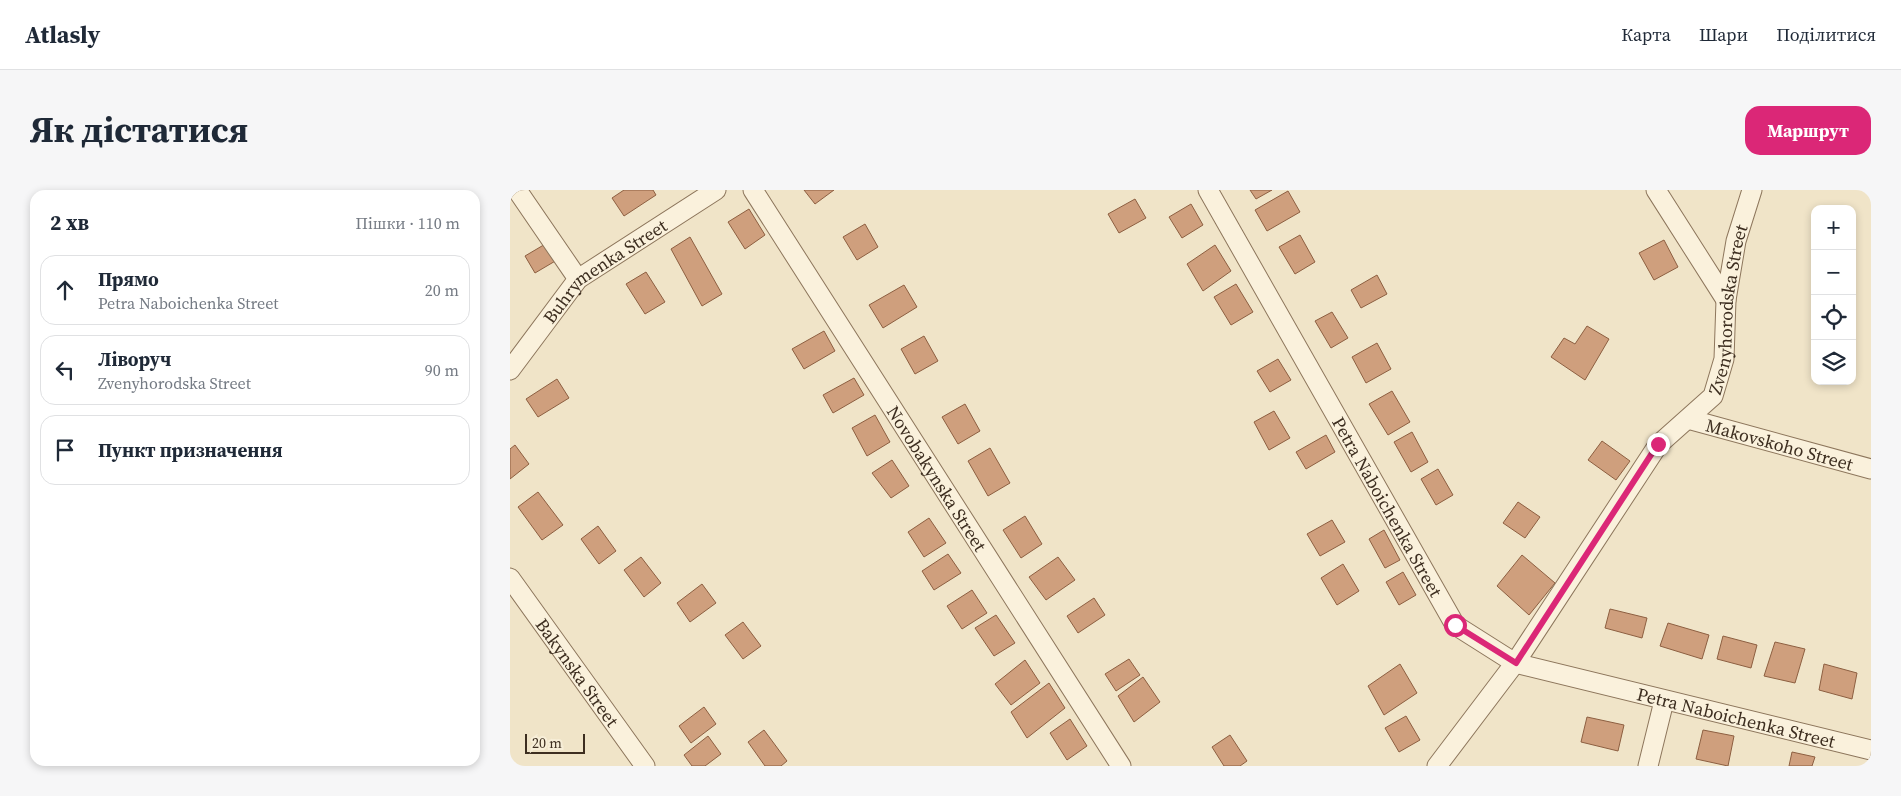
<!DOCTYPE html>
<html lang="uk">
<meta charset="utf-8">
<style>
body{margin:0;font-family:"Source Serif 4",serif;background:#f6f6f7;color:#1f2937}
.controls{position:absolute;right:15px;top:15px;display:grid;overflow:hidden;border-radius:10px;box-shadow:0 2px 8px #0003}
.controls button{width:45px;height:45px;display:grid;place-items:center;padding:0;border:0;border-bottom:1px solid #e0e1e3;background:#fff;color:#1f2937;font:25px sans-serif}
.scale{position:absolute;left:15px;bottom:12px;width:60px;box-sizing:border-box;padding-left:5px;border:2px solid #3d2e20;border-top:0;font-size:14px;line-height:18px;white-space:nowrap;color:#3d2e20;-webkit-text-stroke:4px #f7eed8;paint-order:stroke}
.stop{position:absolute;width:15px;height:15px;margin:-11px;border:4px solid #db2777;border-radius:50%;background:#fff}
.stop.end{background:#db2777;border-color:#fff;box-shadow:0 1px 5px #0008}
.list{margin:0;padding:0;list-style:none}
h2{display:flex;justify-content:space-between;align-items:center;height:65px;margin:0;padding:0 20px;font-size:21px}
h2 small{font-size:16px;font-weight:400;color:#747a83}
.list li{display:grid;grid-template-columns:32px 1fr auto;gap:15px;align-items:center;box-sizing:border-box;height:70px;margin:0 10px 10px;padding:0 10px;border:1px solid #e0e1e3;border-radius:15px}
.list b{display:block;font-size:19px;white-space:nowrap}
.list p{margin:0;font-size:16px;white-space:nowrap;color:#747a83}
.list em{font-size:16px;font-style:normal;color:#747a83}
.icon{flex:none;width:28px;height:28px;fill:none;stroke:currentColor;stroke-width:2;stroke-linecap:round;stroke-linejoin:round}
.map{position:relative;flex:none;width:1361px;height:576px;overflow:hidden;border-radius:15px}
header{display:flex;align-items:center;gap:30px;box-sizing:border-box;height:70px;padding:0 25px;background:#fff;border-bottom:1px solid #e0e1e3}
header strong{font-size:24px}
nav{display:flex;gap:28px;margin-inline-start:auto;font-size:18px}
.intro{display:flex;align-items:center;justify-content:space-between;box-sizing:border-box;height:120px;padding:0 30px}
h1{margin:0;font-size:35px}
.button{padding:12px 22px;border-radius:15px;background:#db2777;color:#fff;font-size:18px;font-weight:700}
main{display:flex;gap:30px;padding:0 30px}
aside{flex:1;background:#fff;border-radius:15px;box-shadow:0 2px 8px #0003}
.map>svg:first-child{display:block}
</style>
<header>
<strong>Atlasly</strong>
<nav><a>Карта</a><a>Шари</a><a>Поділитися</a></nav>
</header>
<div class="intro"><h1>Як дістатися</h1><a class="button">Маршрут</a></div>
<main>
<aside>
<h2>2 хв<small>Пішки · 110 m</small></h2>
<ul class="list">
<li><svg class="icon" aria-label="ahead" viewBox="0 0 24 24"><path d="M12 20V5M6 11l6-6 6 6"/></svg><div><b>Прямо</b><p>Petra Naboichenka Street</p></div><em>20 m</em></li>
<li><svg class="icon" aria-label="left" viewBox="0 0 24 24"><path d="M17 20v-9H6M10 6l-5 5 5 5"/></svg><div><b>Ліворуч</b><p>Zvenyhorodska Street</p></div><em>90 m</em></li>
<li><svg class="icon" aria-label="arrive" viewBox="0 0 24 24"><path d="M6 21V4h12l-3 4 3 4H6"/></svg><div><b>Пункт призначення</b></div></li>
</ul>
</aside>
<div class="map">
<svg width="1361" height="576" viewBox="0 0 1361 576">
<rect width="100%" height="100%" fill="#f0e4c8"/>
<g fill="#cf9f7d" stroke="#8d5f41">
<path d="M114 0H143L146 5 114 26 102 8Z"/>
<path d="M294 0H324L305 14Z"/>
<path d="M740 0H762L746 9Z"/>
<path d="M778 1 790 22 757 41 745 20Z"/>
<path d="M625 9 636 28 609 43 598 24Z"/>
<path d="M681 14 693 35 672 48 659 27Z"/>
<path d="M239 19 255 45 235 59 218 32Z"/>
<path d="M355 34 368 57 347 70 333 47Z"/>
<path d="M790 45 805 72 785 84 769 57Z"/>
<path d="M180 47 212 104 192 116 161 59Z"/>
<path d="M1154 50 1168 77 1144 90 1129 63Z"/>
<path d="M37 53 47 70 25 83 15 66Z"/>
<path d="M705 55 721 81 693 101 677 74Z"/>
<path d="M136 82 155 112 135 124 116 94Z"/>
<path d="M867 85 877 104 851 118 841 100Z"/>
<path d="M726 94 743 122 721 135 704 107Z"/>
<path d="M394 95 407 117 373 138 359 115Z"/>
<path d="M822 122 838 148 821 158 805 131Z"/>
<path d="M1077 136 1099 149 1075 190 1041 167 1054 148 1065 154Z"/>
<path d="M314 141 325 161 294 179 282 159Z"/>
<path d="M414 146 428 171 405 184 391 159Z"/>
<path d="M867 153 881 179 856 193 842 167Z"/>
<path d="M768 169 781 190 760 202 747 181Z"/>
<path d="M344 188 354 205 323 223 313 205Z"/>
<path d="M47 189 59 208 28 227 16 209Z"/>
<path d="M882 201 900 232 878 245 859 214Z"/>
<path d="M455 214 470 241 448 254 432 227Z"/>
<path d="M764 221 780 248 759 260 744 232Z"/>
<path d="M365 225 380 252 357 266 342 238Z"/>
<path d="M902 242 918 272 901 282 884 252Z"/>
<path d="M816 245 825 262 796 279 786 262Z"/>
<path d="M1092 251 1120 271 1106 290 1078 270Z"/>
<path d="M5 255 19 274 0 289V259Z"/>
<path d="M480 258 500 293 478 306 458 271Z"/>
<path d="M382 270 399 296 381 308 362 283Z"/>
<path d="M928 279 943 305 926 315 911 289Z"/>
<path d="M28 302 53 335 32 350 8 317Z"/>
<path d="M1008 312 1030 327 1015 348 993 333Z"/>
<path d="M515 326 532 354 511 368 493 340Z"/>
<path d="M419 328 436 353 414 367 398 342Z"/>
<path d="M822 330 835 352 810 366 797 344Z"/>
<path d="M88 336 106 361 89 374 71 349Z"/>
<path d="M874 340 890 370 875 378 859 349Z"/>
<path d="M438 364 451 383 424 400 412 381Z"/>
<path d="M1012 365 1045 393 1019 425 987 396Z"/>
<path d="M131 367 151 393 134 407 114 380Z"/>
<path d="M548 367 565 390 536 410 519 387Z"/>
<path d="M833 374 849 401 827 415 811 388Z"/>
<path d="M893 382 906 405 889 415 876 392Z"/>
<path d="M192 394 206 413 180 432 167 413Z"/>
<path d="M462 400 477 423 452 439 437 416Z"/>
<path d="M584 408 595 425 568 443 557 426Z"/>
<path d="M1100 419 1137 428 1132 448 1095 438Z"/>
<path d="M486 425 505 453 484 466 465 438Z"/>
<path d="M233 432 251 456 233 469 215 445Z"/>
<path d="M1158 433 1199 445 1192 469 1150 456Z"/>
<path d="M1213 446 1247 455 1241 478 1207 469Z"/>
<path d="M1265 452 1295 459 1285 493 1254 486Z"/>
<path d="M619 469 630 485 606 501 595 484Z"/>
<path d="M515 470 530 493 501 515 485 494Z"/>
<path d="M890 474 907 503 874 525 858 496Z"/>
<path d="M1314 474 1347 483 1342 509 1309 500Z"/>
<path d="M633 487 650 512 624 532 608 506Z"/>
<path d="M539 493 555 518 517 548 501 522Z"/>
<path d="M194 517 206 534 181 553 169 536Z"/>
<path d="M896 526 910 550 889 562 875 538Z"/>
<path d="M1077 527 1114 535 1108 561 1071 552Z"/>
<path d="M560 529 577 556 557 570 540 543Z"/>
<path d="M254 540 277 571 271 576H255L238 552Z"/>
<path d="M1193 540 1224 546 1218 576 1186 569Z"/>
<path d="M720 545 737 571 730 576H714L702 557Z"/>
<path d="M198 546 211 564 195 576H182L174 565Z"/>
<path d="M1282 562 1305 567 1302 576H1279Z"/>
</g>
<g fill="none" stroke-linecap="round" stroke-linejoin="round">
<defs>
<g id="street">
<path d="M7 0 68 89"/>
<path id="s1" d="M243 0 611 576"/>
<path id="s2" d="M698 0 945 435 1005 473 1361 560"/>
<path d="M1146 0 1216 110"/>
<path id="s3" d="M0 180 68 89 206 0"/>
<path id="s4" d="M1178 229 1361 279"/>
<path id="s5" d="M0 388 135 576"/>
<path id="s6" d="M927 576 1005 473 1148 255 1203 206 1214 169 1216 110 1226 51 1242 0"/>
<path d="M1138 576 1154 511"/>
</g>
</defs>
<use href="#street" stroke="#8d765c" stroke-width="21"/>
<use href="#street" stroke="#faf1dc" stroke-width="19"/>
</g>
<g fill="none" stroke-linecap="round" stroke-linejoin="round">
<path stroke="#db2777" stroke-width="6" d="M945 435 1006 473 1148 254"/>
</g>
<g text-anchor="middle" dominant-baseline="central" stroke-width="4" stroke-linejoin="round" paint-order="stroke">
<g font-size="18" fill="#3d2e20" stroke="#f7eed8">
<text stroke="none"><textPath href="#s3" startOffset="139">Buhrymenka Street</textPath></text>
<text stroke="none"><textPath href="#s6" startOffset="552">Zvenyhorodska Street</textPath></text>
<text stroke="none"><textPath href="#s4" startOffset="95">Makovskoho Street</textPath></text>
<text stroke="none"><textPath href="#s1" startOffset="342">Novobakynska Street</textPath></text>
<text stroke="none"><textPath href="#s2" startOffset="364">Petra Naboichenka Street</textPath></text>
<text stroke="none"><textPath href="#s5" startOffset="116">Bakynska Street</textPath></text>
<text stroke="none"><textPath href="#s2" startOffset="799">Petra Naboichenka Street</textPath></text>
</g>
</g>
</svg>
<div class="controls">
<button>+</button>
<button>−</button>
<button><svg class="icon" aria-label="locate" viewBox="0 0 24 24"><circle cx="12" cy="12" r="6"/><path d="M12 2v4M12 18v4M2 12h4M18 12h4"/></svg></button>
<button><svg class="icon" aria-label="layers" viewBox="0 0 24 24"><path d="M12 4l9 5-9 5-9-5zM3 14l9 5 9-5"/></svg></button>
</div>
<div class="scale">20 m</div>
<div class="stop" style="left:945px;top:435px"></div>
<div class="stop end" style="left:1148px;top:254px"></div>
</div>
</main>
